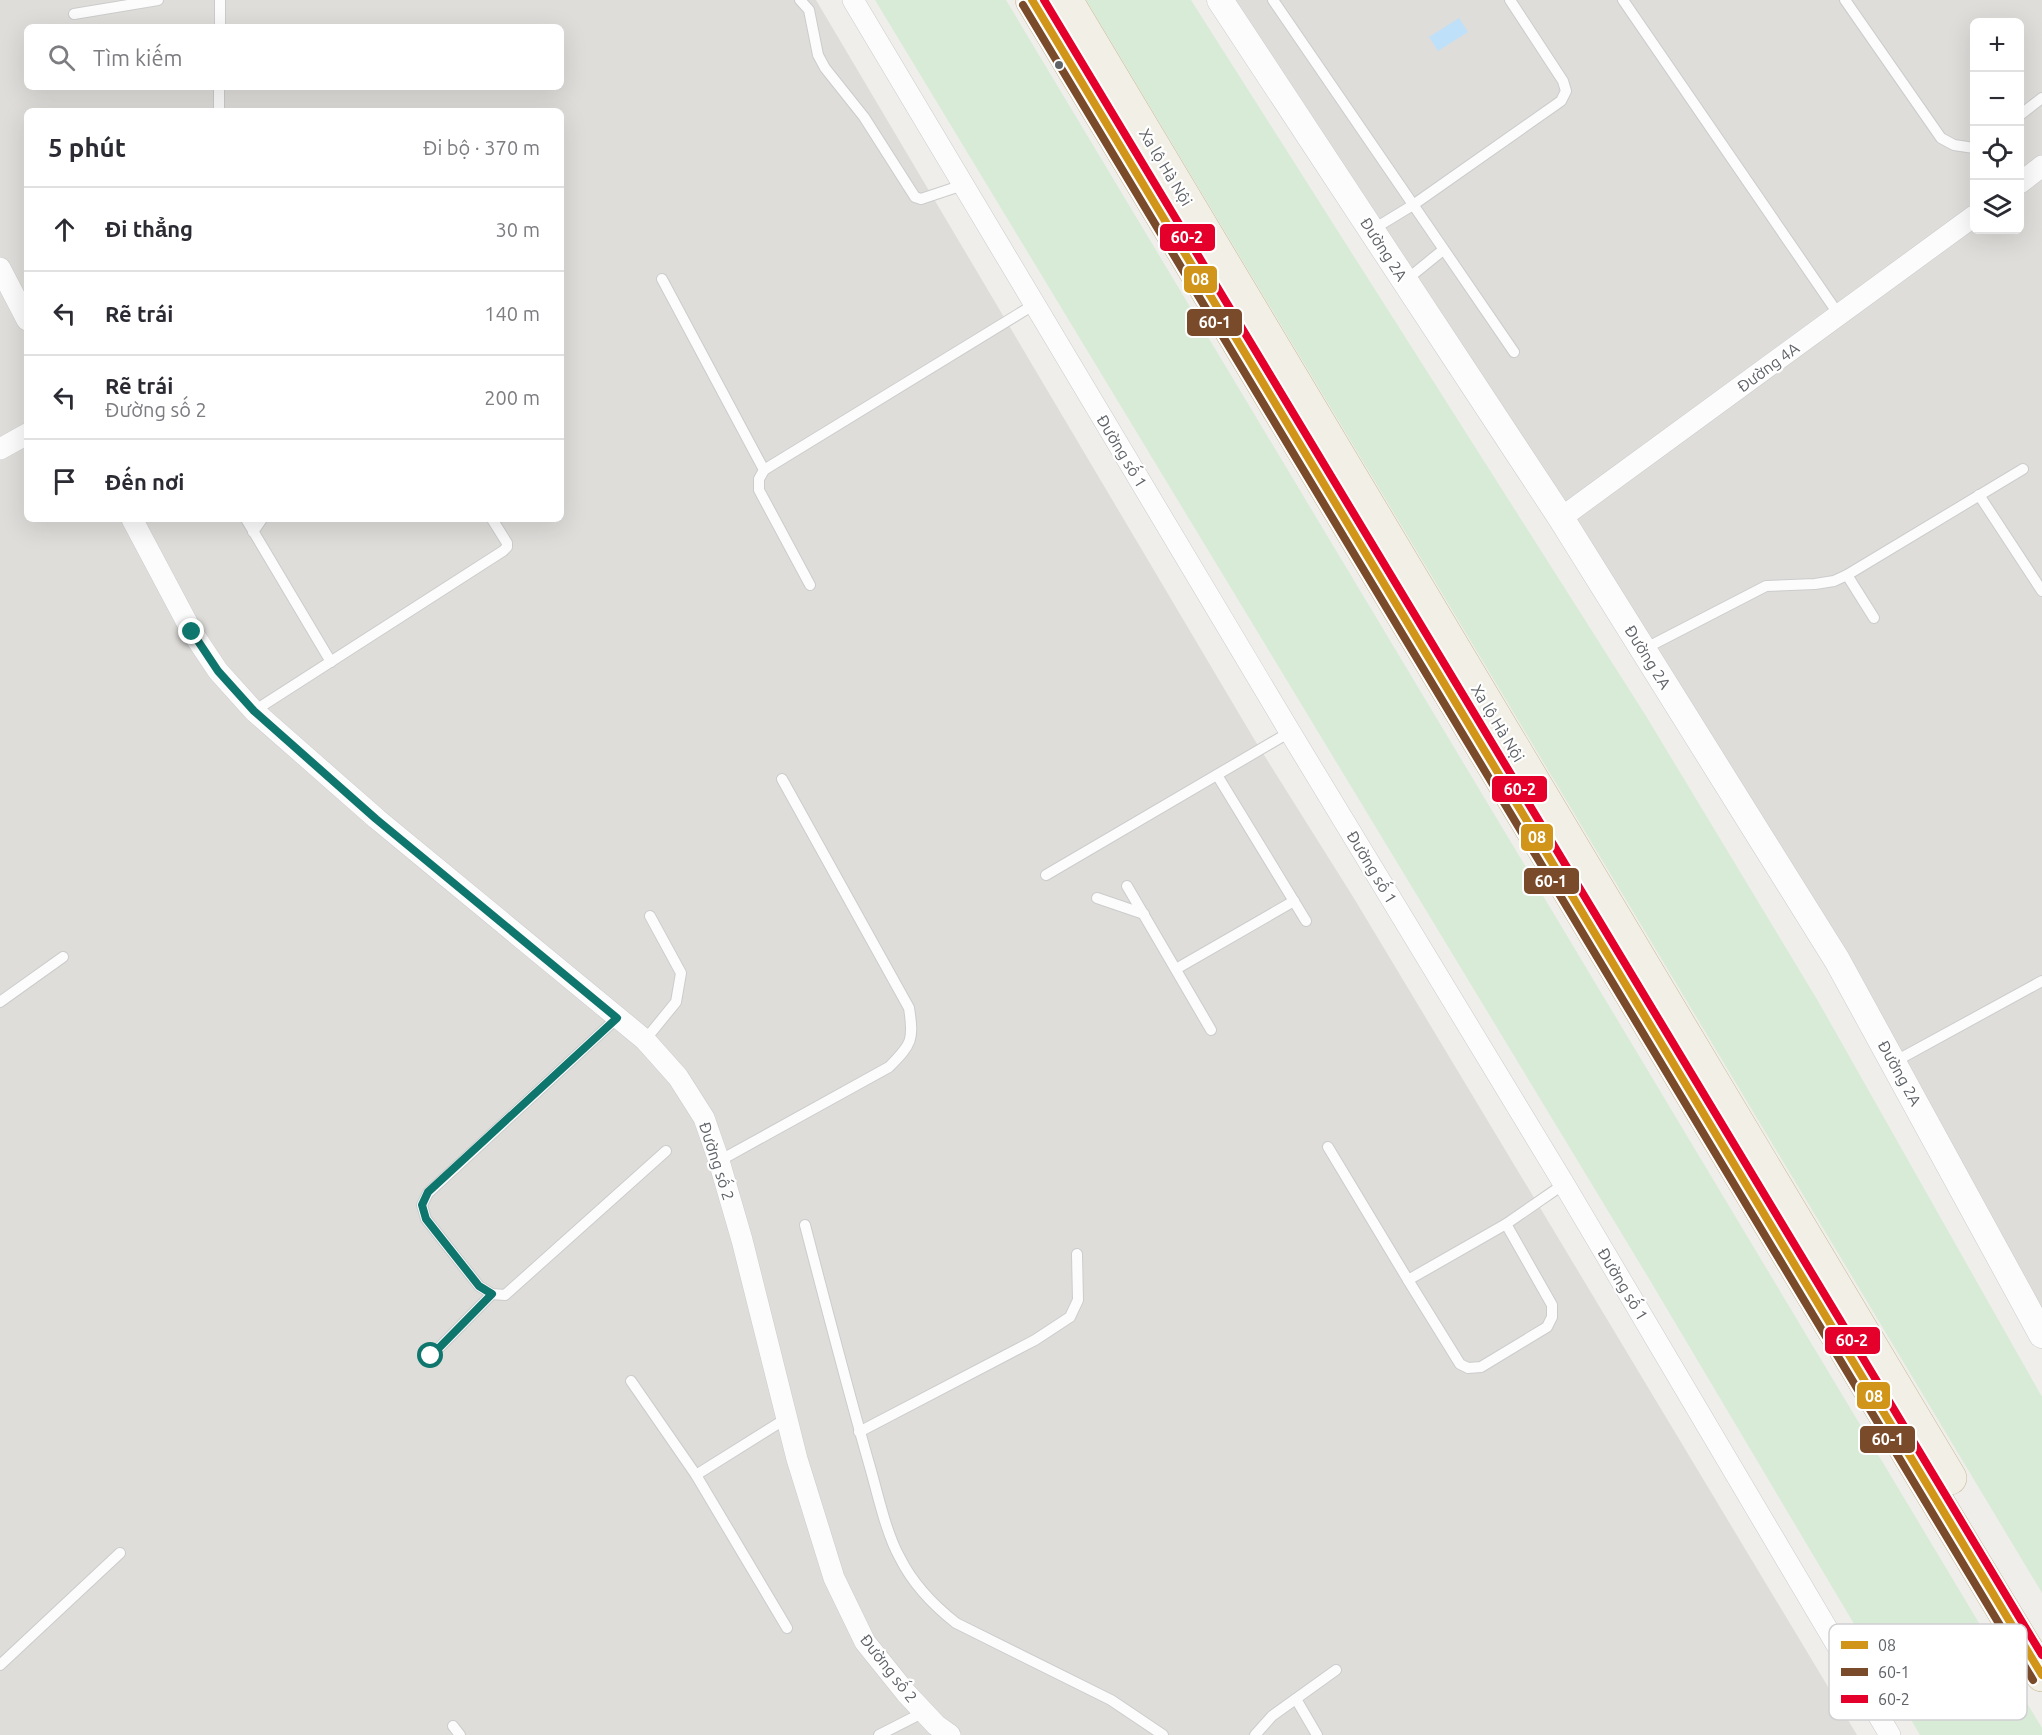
<!DOCTYPE html>
<html lang="vi">
<meta charset="utf-8">
<style>
body{margin:0;font-family:Ubuntu,sans-serif;background:#f7f7f7;color:#2b2b33}
.controls{position:absolute;right:18px;top:18px;display:grid;overflow:hidden;border-radius:9px;box-shadow:0 6px 24px #0002}
.controls button{width:54px;height:54px;display:grid;place-items:center;padding:0;border:0;border-bottom:2px solid #e1e1e2;background:#fff;color:#2b2b33;font:30px sans-serif}
.stop{position:absolute;width:18px;height:18px;margin:-14px;border:4px solid #0f766e;border-radius:50%;background:#fff}
.stop.end{background:#0f766e;border-color:#fff;box-shadow:0 2px 6px #0008}
.list{margin:0;padding:0;list-style:none}
h2{display:flex;justify-content:space-between;align-items:center;height:78px;margin:0;padding:0 24px;font-size:26px}
h2 small{font-size:20px;font-weight:400;color:#7c7c81}
.list li{display:grid;grid-template-columns:39px 1fr auto;gap:18px;align-items:center;box-sizing:border-box;height:84px;padding:0 24px;border-top:2px solid #e1e1e2}
.list b{display:block;font-size:22px;white-space:nowrap}
.list p{margin:0;font-size:20px;white-space:nowrap;color:#7c7c81}
.list em{font-size:20px;font-style:normal;color:#7c7c81}
.icon{flex:none;width:33px;height:33px;fill:none;stroke:currentColor;stroke-width:2;stroke-linecap:round;stroke-linejoin:round}
.map{position:relative;flex:none;width:2042px;height:1735px;overflow:hidden}
.search{position:absolute;background:#fff;box-shadow:0 6px 24px #0002;left:24px;top:24px;width:540px;height:66px;display:flex;align-items:center;gap:15px;box-sizing:border-box;padding:0 21px;border-radius:9px;color:#7c7c81;font-size:22px}
.panel{position:absolute;background:#fff;box-shadow:0 6px 24px #0002;left:24px;top:108px;width:540px;height:414px;border-radius:9px}
.map>svg:first-child{display:block}
</style>
<div class="map">
<svg width="2042" height="1735" viewBox="0 0 2042 1735">
<rect width="100%" height="100%" fill="#efeeea"/>
<g fill="#dfddda" fill-rule="evenodd">
<path d="M0 0H816L1254 739 1355 900 1857 1735H0ZM27 27H561V87H27ZM27 111H561V519H27Z"/>
<path d="M1232 0H2042V1312ZM1974 22H2020V230H1974Z"/>
</g>
<g fill="#d8ebd6">
<path d="M875 0H1006L2042 1728V1735H1920L1648 1277Z"/>
<path d="M1086 0H1191L1646 716 1818 1001 2042 1397V1593Z"/>
</g>
<path fill="#bfe0f9" d="M1459 18 1468 32 1438 51 1429 37Z"/>
<g fill="none" stroke-linecap="round" stroke-linejoin="round">
<defs>
<g id="service">
<path d="M800 0 809 10 818 55 825 68 864 117 915 197 921 199 963 185"/>
<path d="M1273 0 1514 352"/>
<path d="M1623 0 1839 315"/>
<path d="M1845 0 1941 138 1954 145 1974 148"/>
<path d="M74 14 158 0"/>
<path d="M220 27V0"/>
<path d="M219 111V87"/>
<path d="M2020 115 2042 98"/>
<path d="M1372 230 1413 205 1561 101 1566 91 1563 81 1510 0"/>
<path d="M662 279 764 470"/>
<path d="M1405 281 1443 250"/>
<path d="M1979 495 2042 591"/>
<path d="M246 519 331 662"/>
<path d="M253 532 262 519"/>
<path d="M1847 575 1874 618"/>
<path d="M810 585 759 490V479L764 470 1035 304"/>
<path d="M1644 649 1766 586 1815 584 1834 581 1847 575 2023 469"/>
<path d="M254 711 503 551 507 547V543L492 519"/>
<path d="M1217 775 1306 921"/>
<path d="M1046 875 1290 732"/>
<path d="M1127 886 1211 1030"/>
<path d="M1097 898 1144 914"/>
<path d="M1176 969 1294 901"/>
<path d="M0 1002 63 957"/>
<path d="M617 1018 428 1193 422 1205 426 1219 479 1286 492 1294 505 1295 666 1151"/>
<path d="M645 1040 676 1002 681 973 650 916"/>
<path d="M1894 1062 2042 981"/>
<path d="M1328 1147 1408 1280 1506 1224"/>
<path d="M719 1161 889 1067C912 1044 914 1040 909 1008L782 779"/>
<path d="M805 1225C826 1306 847 1387 870 1467 878 1495 886 1533 900 1558 913 1584 933 1605 956 1623L1111 1700 1163 1735"/>
<path d="M1408 1280 1460 1364 1468 1368 1481 1367 1547 1327 1552 1317V1305L1506 1224 1564 1184"/>
<path d="M431 1356 492 1294"/>
<path d="M631 1381 696 1475 787 1418"/>
<path d="M859 1432 1035 1340 1070 1317 1078 1300 1077 1254"/>
<path d="M696 1475 787 1628"/>
<path d="M0 1665 120 1553"/>
<path d="M1296 1699 1317 1735"/>
<path d="M453 1726 460 1735"/>
<path d="M879 1735 924 1712"/>
<path d="M1255 1735 1272 1716 1336 1670"/>
</g>
<g id="minor">
<path d="M853 0 1290 732 1564 1184 1890 1735"/>
<path d="M2020 183 2042 166"/>
<path d="M0 268 27 320"/>
<path d="M0 449 27 434"/>
<path d="M1561 518 1974 216"/>
<path d="M132 519 192 632 218 671 254 711 377 819 645 1040 678 1077 704 1118 719 1161 742 1240 797 1459 834 1578 865 1642 906 1693 936 1725 950 1735"/>
</g>
<path id="tertiary" d="M1220 0 1561 518 1837 960 2042 1335"/>
<g id="trunk">
<path d="M1032 0 2042 1675"/>
<path d="M1066 0 1950 1478"/>
</g>
</defs>
<use href="#service" stroke="#cbcccc" stroke-width="12"/>
<use href="#minor" stroke="#cbcccc" stroke-width="22"/>
<use href="#tertiary" stroke="#cbcccc" stroke-width="27"/>
<use href="#trunk" stroke="#c8b996" stroke-width="34"/>
<use href="#service" stroke="#fdfcfc" stroke-width="10"/>
<use href="#minor" stroke="#fdfcfc" stroke-width="21"/>
<use href="#tertiary" stroke="#fdfcfc" stroke-width="26"/>
<use href="#trunk" stroke="#f2f0e6" stroke-width="33"/>
<defs>
<path id="bus-1" d="M1032 0 2042 1675"/>
<path id="bus-2" d="M1023 5 2033 1680"/>
<path id="bus-3" d="M1044 0 2042 1655"/>
</defs>
<use href="#bus-1" stroke="#fff" stroke-width="12"/>
<use href="#bus-2" stroke="#fff" stroke-width="12"/>
<use href="#bus-3" stroke="#fff" stroke-width="12"/>
<use href="#bus-1" stroke="#d1951a" stroke-width="8"/>
<use href="#bus-2" stroke="#7a4b2a" stroke-width="8"/>
<use href="#bus-3" stroke="#e4002b" stroke-width="8"/>
</g>
<g fill="none" stroke-linecap="round" stroke-linejoin="round">
<path stroke="#0f766e" stroke-width="8" d="M192 632 218 671 254 711 376 819 617 1018 428 1192 422 1205 426 1219 479 1286 492 1294 431 1356"/>
</g>
<circle fill="#5f6368" stroke="#fff" stroke-width="2" cx="1059" cy="65" r="5"/>
<g text-anchor="middle" dominant-baseline="central" stroke-width="4.5" stroke-linejoin="round" paint-order="stroke">
<g font-size="16" fill="#5f6368" stroke="#fff">
<text transform="translate(1166 167) rotate(59)">Xa lộ Hà Nội</text>
<text transform="translate(1384 249) rotate(57)">Đường 2A</text>
<text transform="translate(1768 367) rotate(-36)">Đường 4A</text>
<text transform="translate(1122 451) rotate(59)">Đường số 1</text>
<text transform="translate(1648 657) rotate(58)">Đường 2A</text>
<text transform="translate(1498 723) rotate(59)">Xa lộ Hà Nội</text>
<text transform="translate(1372 867) rotate(59)">Đường số 1</text>
<text transform="translate(1900 1073) rotate(61)">Đường 2A</text>
<text transform="translate(717 1161) rotate(72)">Đường số 2</text>
<text transform="translate(1623 1284) rotate(59)">Đường số 1</text>
<text transform="translate(889 1668) rotate(52)">Đường số 2</text>
</g>
</g>
<rect x="1829" y="1624" width="198" height="96" rx="9" fill="#fff" stroke="#cfd0d2" stroke-width="1.5"/>
<rect x="1841" y="1641" width="27" height="8" fill="#d1951a"/>
<rect x="1841" y="1668" width="27" height="8" fill="#7a4b2a"/>
<rect x="1841" y="1695" width="27" height="8" fill="#e4002b"/>
<g font-size="16" fill="#5f6368">
<text x="1878" y="1651">08</text>
<text x="1878" y="1678">60-1</text>
<text x="1878" y="1705">60-2</text>
</g>
<g stroke="#fff" stroke-width="2">
<rect x="1159" y="223" width="57" height="29" rx="6" fill="#e4002b"/>
<rect x="1183" y="265" width="35" height="29" rx="6" fill="#d1951a"/>
<rect x="1186" y="308" width="57" height="29" rx="6" fill="#7a4b2a"/>
<rect x="1491" y="775" width="57" height="28" rx="6" fill="#e4002b"/>
<rect x="1520" y="823" width="34" height="29" rx="6" fill="#d1951a"/>
<rect x="1523" y="867" width="57" height="28" rx="6" fill="#7a4b2a"/>
<rect x="1824" y="1326" width="57" height="29" rx="6" fill="#e4002b"/>
<rect x="1856" y="1381" width="35" height="29" rx="6" fill="#d1951a"/>
<rect x="1859" y="1425" width="57" height="29" rx="6" fill="#7a4b2a"/>
</g>
<g font-size="16" text-anchor="middle" font-weight="bold" fill="#fff">
<text x="1187" y="243">60-2</text>
<text x="1200" y="285">08</text>
<text x="1215" y="328">60-1</text>
<text x="1520" y="795">60-2</text>
<text x="1537" y="843">08</text>
<text x="1551" y="887">60-1</text>
<text x="1852" y="1346">60-2</text>
<text x="1874" y="1402">08</text>
<text x="1888" y="1445">60-1</text>
</g>
</svg>
<div class="controls">
<button>+</button>
<button>−</button>
<button><svg class="icon" aria-label="locate" viewBox="0 0 24 24"><circle cx="12" cy="12" r="6"/><path d="M12 2v4M12 18v4M2 12h4M18 12h4"/></svg></button>
<button><svg class="icon" aria-label="layers" viewBox="0 0 24 24"><path d="M12 4l9 5-9 5-9-5zM3 14l9 5 9-5"/></svg></button>
</div>
<div class="stop" style="left:431px;top:1356px"></div>
<div class="stop end" style="left:192px;top:632px"></div>
<div class="search"><svg class="icon" aria-label="search" viewBox="0 0 24 24"><circle cx="10" cy="10" r="6"/><path d="M15 15l6 6"/></svg>Tìm kiếm</div>
<section class="panel">
<h2>5 phút<small>Đi bộ · 370 m</small></h2>
<ul class="list">
<li><svg class="icon" aria-label="ahead" viewBox="0 0 24 24"><path d="M12 20V5M6 11l6-6 6 6"/></svg><div><b>Đi thẳng</b></div><em>30 m</em></li>
<li><svg class="icon" aria-label="left" viewBox="0 0 24 24"><path d="M17 20v-9H6M10 6l-5 5 5 5"/></svg><div><b>Rẽ trái</b></div><em>140 m</em></li>
<li><svg class="icon" aria-label="left" viewBox="0 0 24 24"><path d="M17 20v-9H6M10 6l-5 5 5 5"/></svg><div><b>Rẽ trái</b><p>Đường số 2</p></div><em>200 m</em></li>
<li><svg class="icon" aria-label="arrive" viewBox="0 0 24 24"><path d="M6 21V4h12l-3 4 3 4H6"/></svg><div><b>Đến nơi</b></div></li>
</ul>
</section>
</div>
